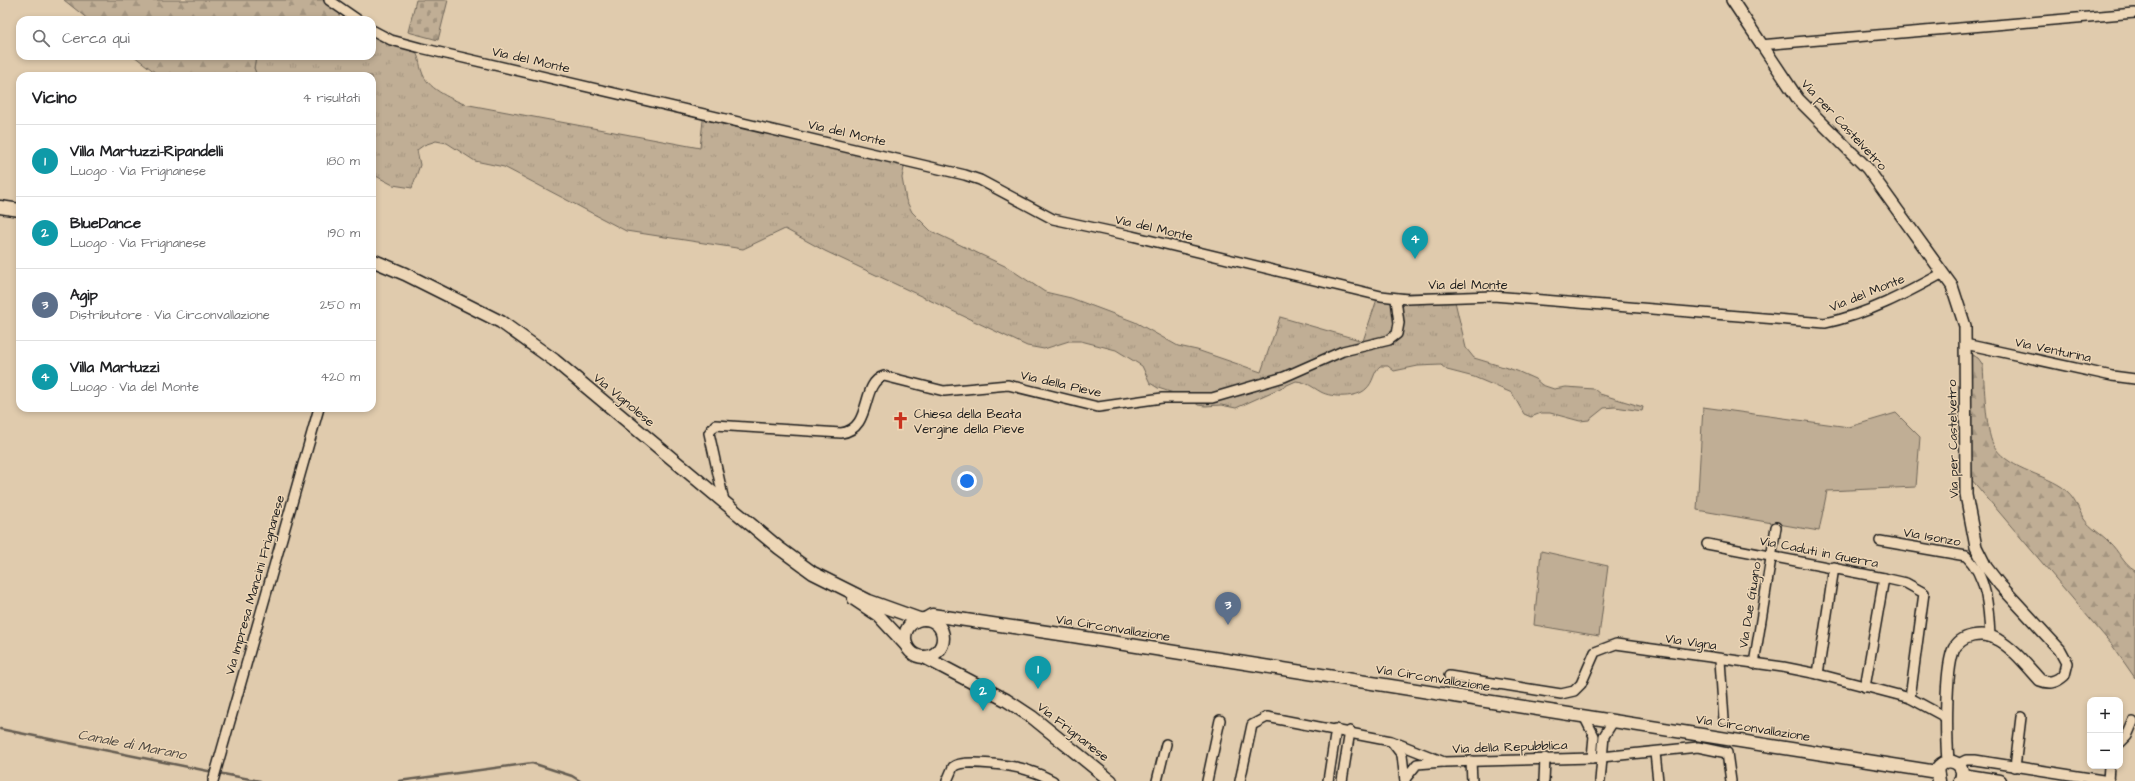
<!DOCTYPE html>
<html lang="it">
<meta charset="utf-8">
<style>
body{margin:0;font-family:"Architects Daughter",sans-serif;background:#f6f6f6;color:#202124}
.controls{position:absolute;right:12px;bottom:12px;display:grid;overflow:hidden;border-radius:8px;box-shadow:0 2px 6px #0003}
.controls button{width:36px;height:36px;display:grid;place-items:center;padding:0;border:0;border-bottom:1px solid #e0e0e0;background:#fff;color:#202124;font:20px sans-serif}
.you{position:absolute;left:967px;top:481px;width:14px;height:14px;margin:-10px;border:3px solid #fff;border-radius:50%;background:#1a73e8;box-shadow:0 0 0 6px #1a73e833}
.badge{display:grid;place-items:center;width:26px;height:26px;border-radius:50%;background:#111827;color:#fff;font-size:13px;font-weight:700}
.pin{position:absolute;translate:-50% -33px;filter:drop-shadow(0 1px 2px #0008)}
.pin::after{content:'';position:absolute;top:21px;width:14px;height:12px;background:inherit;clip-path:polygon(0 0,100% 0,50% 100%)}
.list{margin:0;padding:0;list-style:none}
h2{display:flex;justify-content:space-between;align-items:center;height:52px;margin:0;padding:0 16px;font-size:17px}
h2 small{font-size:13px;font-weight:400;color:#757577}
.list li{display:grid;grid-template-columns:26px 1fr auto;gap:12px;align-items:center;box-sizing:border-box;height:72px;padding:0 16px;border-top:1px solid #e0e0e0}
.list b{display:block;font-size:15px;white-space:nowrap}
.list p{margin:0;font-size:13px;white-space:nowrap;color:#757577}
.list em{font-size:13px;font-style:normal;color:#757577}
.icon{flex:none;width:22px;height:22px;fill:none;stroke:currentColor;stroke-width:2;stroke-linecap:round;stroke-linejoin:round}
.map{position:relative;flex:none;width:2135px;height:781px;overflow:hidden}
.search{position:absolute;background:#fff;box-shadow:0 2px 6px #0003;left:16px;top:16px;width:360px;height:44px;display:flex;align-items:center;gap:10px;box-sizing:border-box;padding:0 14px;border-radius:12px;color:#757577;font-size:15px}
.panel{position:absolute;background:#fff;box-shadow:0 2px 6px #0003;left:16px;top:72px;width:360px;height:340px;border-radius:12px}
.map>svg:first-child{display:block}
</style>
<div class="map">
<svg width="2135" height="781" viewBox="0 0 2135 781">
<defs>
<pattern id="grass-tufts" width="24" height="20" patternUnits="userSpaceOnUse"><rect width="24" height="20" fill="#c0ae95"/><path d="M3 7l-1-3M5 7V3M7 7l1-3M15 17l-1-3M17 17v-4M19 17l1-3" fill="none" stroke="#a49580"/></pattern>
<pattern id="forest-firs" width="22" height="20" patternUnits="userSpaceOnUse"><rect width="22" height="20" fill="#c0ae95"/><path d="M5 1l3.5 6h-7zM16 11l3.5 6h-7z" fill="#a49580"/></pattern>
<pattern id="cemetery-stones" width="16" height="16" patternUnits="userSpaceOnUse"><rect width="16" height="16" fill="#c0ae95"/><path d="M2 7V4a2 2 0 0 1 4 0v3zM10 15v-3a2 2 0 0 1 4 0v3z" fill="#a49580"/></pattern>
</defs>
<rect width="100%" height="100%" fill="#e0cbad"/>
<filter id="ink" filterUnits="userSpaceOnUse"><feTurbulence type="fractalNoise" baseFrequency=".025" numOctaves="2"/><feDisplacementMap in="SourceGraphic" scale="8" xChannelSelector="R" yChannelSelector="G"/><feConvolveMatrix kernelMatrix="1 2 1 2 8 2 1 2 1" color-interpolation-filters="sRGB"/></filter>
<g filter="url(#ink)">
<path fill="url(#grass-tufts)" stroke="#6e6558" d="M372 34 400 47 415 51C420 58 419 64 422 72 427 88 449 98 464 104L700 148 704 111 905 163 902 178 906 200 912 212 931 231 1007 267 1045 292 1071 298 1135 322 1178 346 1197 350 1261 372 1280 317 1363 341 1379 293H1453L1466 348 1474 358 1517 371 1535 379 1542 385 1554 389 1566 387 1594 389 1600 394 1643 407 1642 411 1615 407 1604 408 1589 420 1580 421 1550 413H1541L1531 417 1524 414 1512 393 1474 377 1447 370 1441 365 1418 366 1394 371 1388 366H1380C1373 372 1374 382 1366 389 1357 398 1332 398 1321 392 1312 387 1307 382 1296 381L1236 408 1221 405 1205 406 1198 405 1189 398 1158 388 1150 383 1142 366 1116 350 1081 341H1069L1044 349 1027 346 825 251 785 229 743 249 626 231 504 167 475 161 447 143 436 141 424 145 417 150 420 165 412 188 393 185 372 174V76H257L254 68 256 56H372Z"/>
<g fill="url(#forest-firs)" stroke="#6e6558">
<path d="M64 0H323L341 13 337 20H89Z"/>
<path d="M134 56H256L254 68 257 76H160Z"/>
<path d="M1972 355 1978 358 1983 365C1984 382 1986 432 1993 444 2005 468 2041 473 2062 487 2077 498 2076 506 2084 519 2091 529 2102 534 2109 542 2120 552 2122 563 2135 571V678L2112 645 1971 479 1967 356Z"/>
</g>
<path fill="url(#cemetery-stones)" stroke="#6e6558" d="M416 0H448L438 40 408 32Z"/>
<g fill="#c0ae95" stroke="#6e6558">
<path d="M1703 407 1849 427 1896 413 1920 437 1916 487 1827 491 1819 531 1697 510Z"/>
<path d="M1541 551 1608 566 1599 636 1534 625Z"/>
</g>
<g fill="none" stroke-linecap="round" stroke-linejoin="round">
<g stroke="#655d51" stroke-width="2.5">
<path d="M0 729 213 772"/>
<path d="M218 773 260 781"/>
<path d="M399 781 532 763 572 776 580 781"/>
</g>
<defs>
<g id="minor">
<path d="M329 0 358 20"/>
<path d="M372 30 391 40 421 48 965 175 980 180 1053 219 1132 236 1381 296 1407 299 1493 296 1825 323C1866 315 1907 293 1943 273"/>
<path d="M1760 45 2135 13"/>
<path d="M1965 344 2112 376 2135 379"/>
<path d="M724 501 709 433 715 425 841 433C873 429 860 383 884 376L944 391 1008 385 1098 407 1162 398H1212L1284 377 1343 351 1389 340 1397 334 1399 323 1396 299"/>
<path d="M1880 541 1966 556C1987 576 1989 609 1990 637"/>
<path d="M1707 544 1884 578 1906 583 1924 593 1910 698"/>
<path d="M1720 660 1724 720"/>
<path d="M1754 664 1776 527"/>
<path d="M1818 674 1834 567"/>
<path d="M1449 676 1561 694 1574 691 1581 684 1595 652 1616 644 1783 667 1818 674 1910 698 1947 718"/>
<path d="M1865 687 1884 578"/>
<path d="M1584 716 1594 736 1592 758"/>
<path d="M1392 742 1402 755 1405 781"/>
<path d="M2120 743 2127 736 2133 722"/>
<path d="M1655 753 1658 781"/>
<path d="M1471 761 1472 781"/>
<path d="M1958 764 1966 760H1975L2109 781"/>
<path d="M2015 767 2021 717"/>
<path d="M1405 779 1417 764 1443 762"/>
<path d="M213 781 319 408"/>
<path d="M947 781 953 767C962 758 1017 766 1030 771 1038 773 1046 777 1053 781"/>
<path d="M1157 781 1166 744"/>
<path d="M1207 781 1220 720"/>
<path d="M1240 781 1252 725 1267 717 1391 741 1444 762 1592 758 1698 747 1727 753 1731 781"/>
<path d="M1328 781 1336 729"/>
<path d="M1342 781 1350 731"/>
<path d="M1544 781 1545 758"/>
<path d="M1600 781 1604 736 1614 720"/>
<path d="M2108 781 2109 766"/>
</g>
<path id="tertiary" d="M1732 0 1798 99 1867 168 1952 286 1965 326 1966 495 1976 547 1986 567 2000 585 2060 650 2067 663 2064 675C2056 682 2050 684 2040 680 2028 667 2014 649 1998 640 1984 631 1960 634 1953 651 1945 673 1946 736 1948 761"/>
<g id="secondary">
<path d="M0 207 20 210"/>
<path d="M372 260 405 274 501 322 554 360 779 548 813 573 869 601 919 619"/>
<path d="M854 599 878 615 906 645"/>
<circle cx="924" cy="638" r="19"/>
<path d="M925 619 932 615 1067 635 1937 772"/>
<path d="M924 657 1006 700 1032 717 1111 781"/>
<path d="M1962 775 2000 781"/>
<path d="M1939 781 1937 769C1947 753 1969 765 1960 781"/>
</g>
</defs>
<use href="#minor" stroke="#1c1c1c" stroke-width="12"/>
<use href="#tertiary" stroke="#1c1c1c" stroke-width="14"/>
<use href="#secondary" stroke="#1c1c1c" stroke-width="15"/>
<use href="#minor" stroke="#edd6b6" stroke-width="9"/>
<use href="#tertiary" stroke="#edd6b6" stroke-width="11"/>
<use href="#secondary" stroke="#edd6b6" stroke-width="12"/>
</g>
</g>
<defs>
<symbol id="church-bare" viewBox="-9 -9 18 18"><path d="M-1.2-6h2.4v3.5h3.3v2.4h-3.3V6h-2.4V-.1h-3.3v-2.4h3.3Z" fill="#c8321e" stroke="#edd6b6" stroke-width="2.5" paint-order="stroke"/></symbol>
</defs>
<g fill-rule="evenodd">
<use href="#church-bare" x="888" y="408" width="25" height="25"/>
</g>
<g text-anchor="middle" dominant-baseline="central" stroke-width="3" stroke-linejoin="round" paint-order="stroke">
<g font-size="13" fill="#1c1c1c" stroke="#edd6b6">
<text transform="translate(531 60) rotate(13)">Via del Monte</text>
<text transform="translate(1844 125) rotate(47)">Via per Castelvetro</text>
<text transform="translate(847 133) rotate(13)">Via del Monte</text>
<text transform="translate(1154 228) rotate(13)">Via del Monte</text>
<text x="1468" y="285">Via del Monte</text>
<text transform="translate(1867 293) rotate(-22)">Via del Monte</text>
<text transform="translate(2053 350) rotate(12)">Via Venturina</text>
<text transform="translate(1061 384) rotate(13)">Via della Pieve</text>
<text transform="translate(624 400) rotate(40)">Via Vignolese</text>
<text transform="translate(1953 439) rotate(-91)">Via per Castelvetro</text>
<text transform="translate(1932 537) rotate(10)">Via Isonzo</text>
<text transform="translate(1819 552) rotate(11)">Via Caduti in Guerra</text>
<text transform="translate(255 585) rotate(-74)">Via Impresa Mancini Frignanese</text>
<text transform="translate(1750 605) rotate(-81)">Via Due Giugno</text>
<text transform="translate(1113 628) rotate(9)">Via Circonvallazione</text>
<text transform="translate(1691 642) rotate(8)">Via Vigna</text>
<text transform="translate(1433 678) rotate(9)">Via Circonvallazione</text>
<text transform="translate(1753 728) rotate(9)">Via Circonvallazione</text>
<text transform="translate(1073 732) rotate(38)">Via Frignanese</text>
<text transform="translate(1510 747) rotate(-2)">Via della Repubblica</text>
</g>
<g font-size="13" fill="#1c1c1c" stroke="#edd6b6" text-anchor="start">
<text x="914" y="414">Chiesa della Beata<tspan x="914" dy="15">Vergine della Pieve</tspan></text>
</g>
<g font-size="14" font-style="italic" fill="#4c4740" stroke="#edd6b6">
<text transform="translate(132 745) rotate(11)">Canale di Marano</text>
</g>
</g>
</svg>
<div class="controls">
<button>+</button>
<button>−</button>
</div>
<div class="you"></div>
<div class="pin badge" style="left:1038px;top:689px;background:#0f9aa8">1</div>
<div class="pin badge" style="left:983px;top:711px;background:#0f9aa8">2</div>
<div class="pin badge" style="left:1228px;top:625px;background:#5c6f8a">3</div>
<div class="pin badge" style="left:1415px;top:259px;background:#0f9aa8">4</div>
<div class="search"><svg class="icon" aria-label="search" viewBox="0 0 24 24"><circle cx="10" cy="10" r="6"/><path d="M15 15l6 6"/></svg>Cerca qui</div>
<section class="panel">
<h2>Vicino<small>4 risultati</small></h2>
<ul class="list">
<li><span class="badge" style="background:#0f9aa8">1</span><div><b>Villa Martuzzi-Ripandelli</b><p>Luogo · Via Frignanese</p></div><em>180 m</em></li>
<li><span class="badge" style="background:#0f9aa8">2</span><div><b>BlueDance</b><p>Luogo · Via Frignanese</p></div><em>190 m</em></li>
<li><span class="badge" style="background:#5c6f8a">3</span><div><b>Agip</b><p>Distributore · Via Circonvallazione</p></div><em>250 m</em></li>
<li><span class="badge" style="background:#0f9aa8">4</span><div><b>Villa Martuzzi</b><p>Luogo · Via del Monte</p></div><em>420 m</em></li>
</ul>
</section>
</div>
